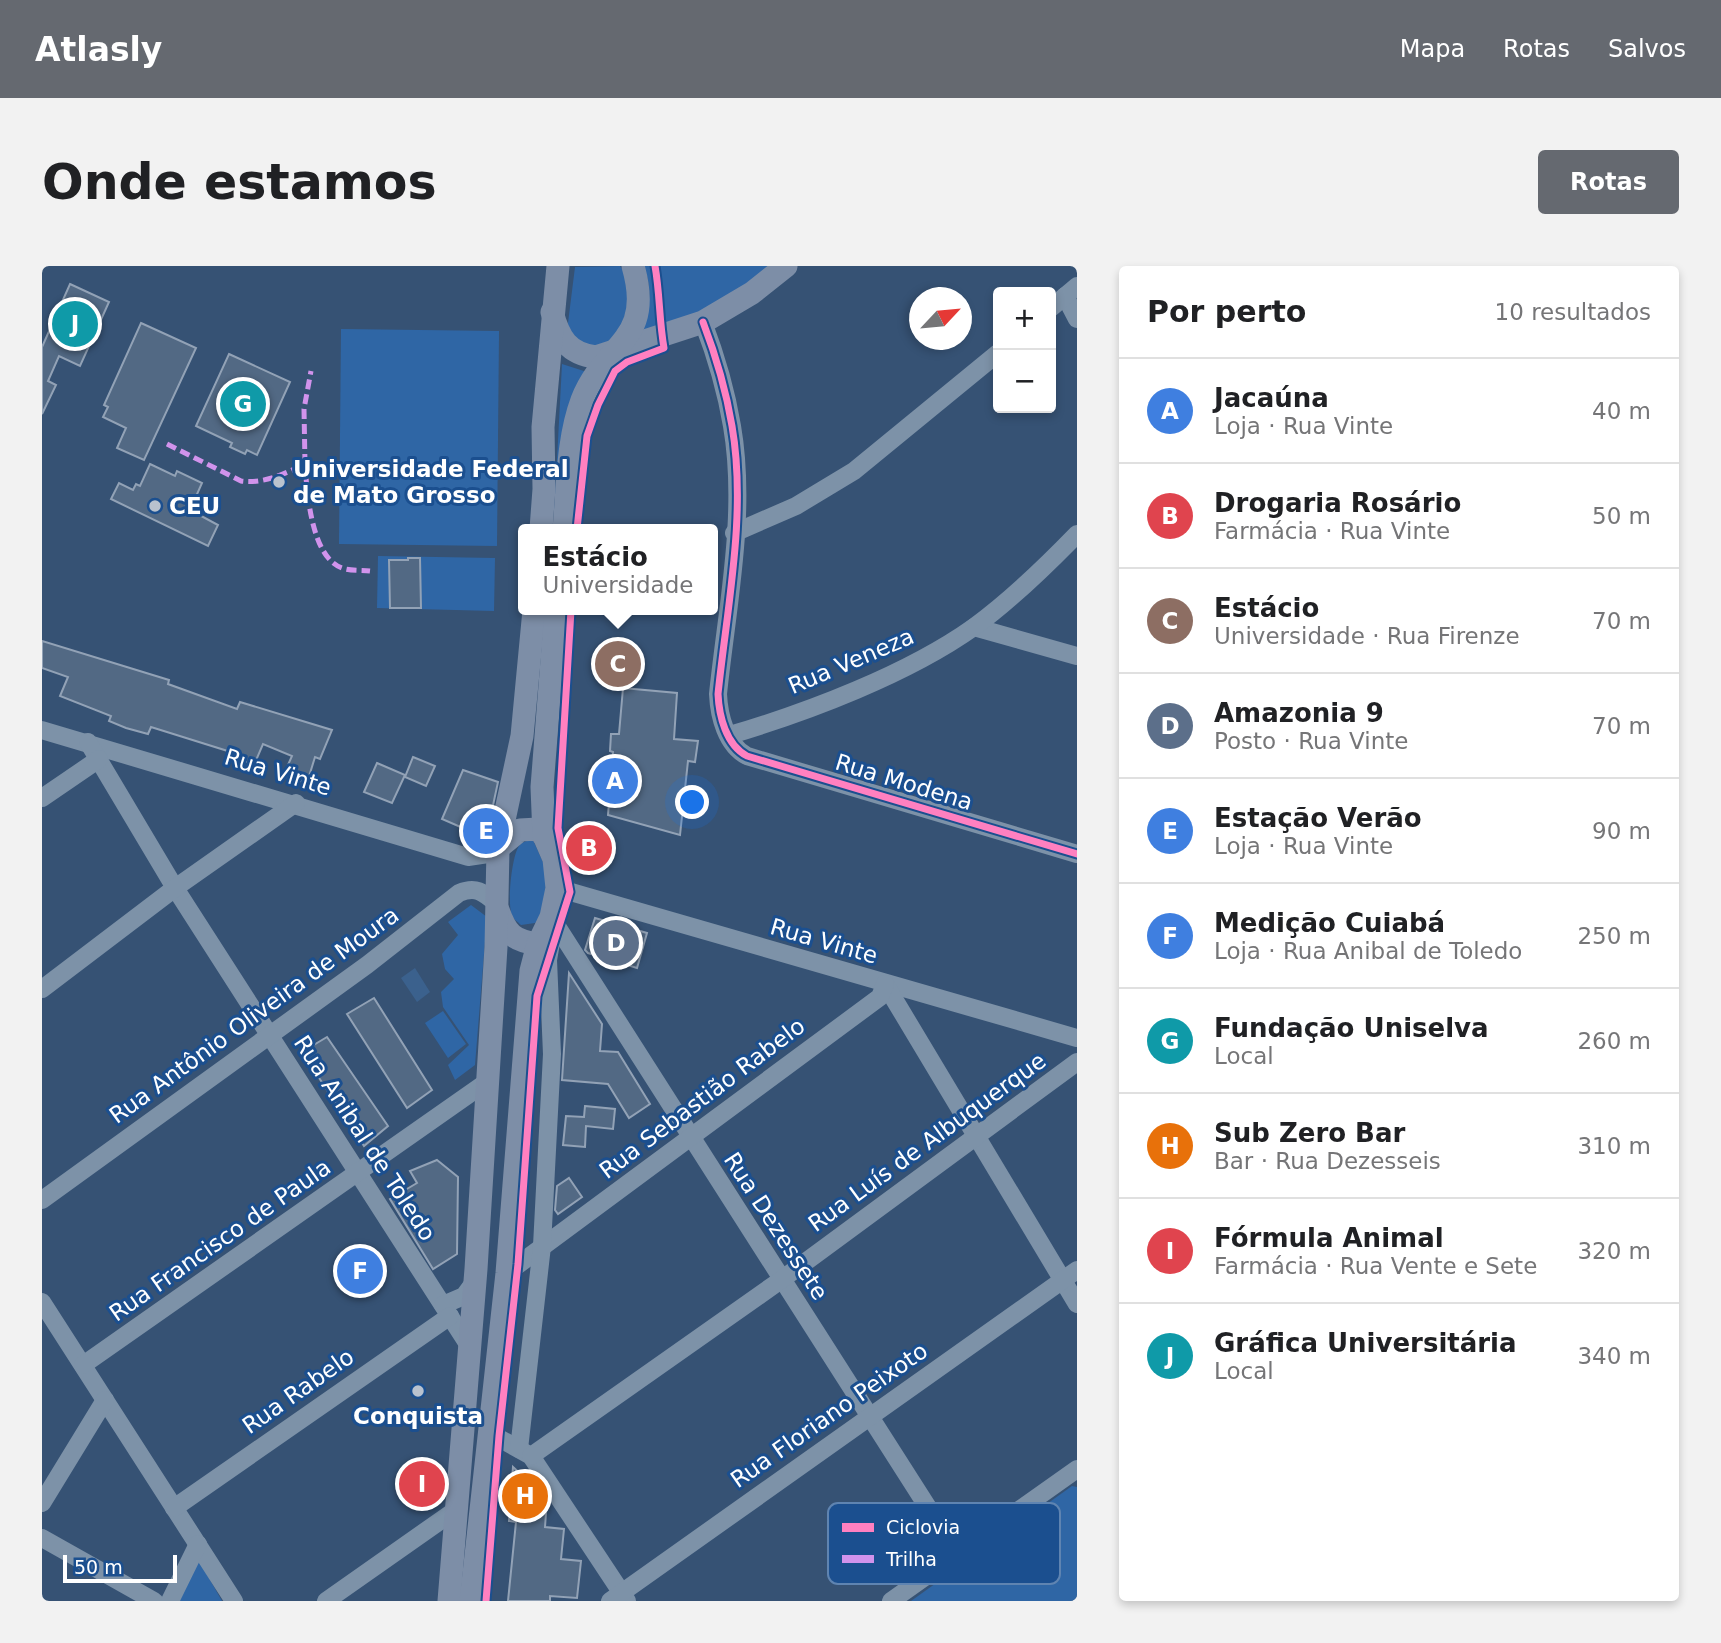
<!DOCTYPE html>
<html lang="pt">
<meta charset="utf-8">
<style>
body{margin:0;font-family:"DejaVu Sans",sans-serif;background:#f2f2f2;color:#202124}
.controls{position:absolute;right:21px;top:21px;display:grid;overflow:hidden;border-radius:7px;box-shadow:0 4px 10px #0003}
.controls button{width:63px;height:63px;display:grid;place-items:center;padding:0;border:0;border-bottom:2px solid #e0e0e0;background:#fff;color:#202124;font:35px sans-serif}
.compass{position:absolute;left:867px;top:21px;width:63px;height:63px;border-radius:50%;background:#fff;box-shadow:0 4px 10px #0003;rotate:64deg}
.scale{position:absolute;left:21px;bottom:18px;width:114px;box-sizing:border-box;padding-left:7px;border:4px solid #fff;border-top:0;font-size:19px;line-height:24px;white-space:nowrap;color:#fff;-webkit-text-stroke:5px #1b4f8f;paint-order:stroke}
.you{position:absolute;left:651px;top:537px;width:24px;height:24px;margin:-18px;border:5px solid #fff;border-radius:50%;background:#1a73e8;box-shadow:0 0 0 10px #1a73e833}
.badge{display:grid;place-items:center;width:46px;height:46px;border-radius:50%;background:#656970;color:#fff;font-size:23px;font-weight:700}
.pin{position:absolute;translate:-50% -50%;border:4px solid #fff;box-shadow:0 2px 7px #0006}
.popup{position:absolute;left:476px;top:258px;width:200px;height:91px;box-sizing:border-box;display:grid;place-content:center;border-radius:7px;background:#fff;filter:drop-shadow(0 2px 5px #0005);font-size:23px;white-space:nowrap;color:#757577}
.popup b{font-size:26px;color:#202124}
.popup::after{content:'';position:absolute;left:50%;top:100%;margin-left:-14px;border:14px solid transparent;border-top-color:#fff}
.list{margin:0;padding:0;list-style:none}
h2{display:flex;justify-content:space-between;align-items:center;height:91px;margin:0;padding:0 28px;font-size:30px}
h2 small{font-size:23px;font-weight:400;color:#757577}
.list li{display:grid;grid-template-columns:46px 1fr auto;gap:21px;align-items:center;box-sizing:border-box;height:105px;padding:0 28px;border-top:2px solid #e0e0e0}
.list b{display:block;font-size:26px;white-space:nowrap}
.list p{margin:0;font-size:23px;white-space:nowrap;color:#757577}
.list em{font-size:23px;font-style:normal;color:#757577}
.map{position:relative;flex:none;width:1035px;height:1335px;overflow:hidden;border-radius:7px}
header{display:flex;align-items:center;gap:42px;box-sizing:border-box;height:98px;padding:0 35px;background:#656970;color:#fff}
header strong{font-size:33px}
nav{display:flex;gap:38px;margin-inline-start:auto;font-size:24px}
.intro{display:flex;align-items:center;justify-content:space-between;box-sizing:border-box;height:168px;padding:0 42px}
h1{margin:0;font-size:49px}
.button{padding:18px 32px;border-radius:7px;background:#656970;color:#fff;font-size:24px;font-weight:700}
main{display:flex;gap:42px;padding:0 42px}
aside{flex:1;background:#fff;border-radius:7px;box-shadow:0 4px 10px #0003}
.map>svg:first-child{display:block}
</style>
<header>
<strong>Atlasly</strong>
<nav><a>Mapa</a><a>Rotas</a><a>Salvos</a></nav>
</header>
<div class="intro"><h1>Onde estamos</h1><a class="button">Rotas</a></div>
<main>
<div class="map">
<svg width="1035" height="1335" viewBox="0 0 1035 1335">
<rect width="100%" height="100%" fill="#365274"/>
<g fill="#2f66a5">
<path d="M578 0C597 24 582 52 573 77L545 84 525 65 533 1Z"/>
<path d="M601 0H733L672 41 597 71C606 47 613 24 601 0Z"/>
<path d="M299 63 457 65 455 280 297 278Z"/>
<path d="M520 98 545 106 512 251Z"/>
<path d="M336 290 453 292 452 345 335 342Z"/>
<path d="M491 574 506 607 499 651 493 657 479 659C478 658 472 653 471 652 464 641 470 589 477 580 481 575 485 575 491 574Z"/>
<path d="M429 639 445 651 433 799 413 814 406 799 427 779 401 741 399 726 412 713 403 703 400 688 416 669 406 656Z"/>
<path d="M401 745 424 778 406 792 383 757Z"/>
<path d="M1030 1220 1035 1221V1335H869Z"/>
<path d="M155 1291 180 1335H131Z"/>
</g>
<path fill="#3b618d" d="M373 702 388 726 375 736 359 712Z"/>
<g fill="#526984" stroke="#92a2b6" stroke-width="2">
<path d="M28 18 67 36 38 100 17 90 6 115 14 119 0 148V81Z"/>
<path d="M99 57 154 82 102 194 75 182 84 162 61 151 66 141 62 139Z"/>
<path d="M187 88 248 116 215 189 205 184 203 188 188 181 190 177 154 160Z"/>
<path d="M108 198 133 210 135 205 160 217 148 244 176 259 166 280 69 233 77 217 91 224 94 218 98 220Z"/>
<path d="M366 292H378L379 342H348L347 294H366Z"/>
<path d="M0 375 127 414 126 418 195 443 198 436 290 464 278 493 273 491 265 517 241 510 250 490 221 478 212 499 191 490 192 487 109 461 106 468 84 462 67 455 69 450 18 430 26 411 0 402Z"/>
<path d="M581 422 635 427 632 473 656 475 653 496 646 495 638 569 566 549 571 486 568 485 569 468H577Z"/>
<path d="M371 491 393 500 384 520 363 511Z"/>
<path d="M335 497 363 509 350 537 322 526Z"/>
<path d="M421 504 456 516 444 572 400 553Z"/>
<path d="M553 652 605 667 595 702 546 687 543 684Z"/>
<path d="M527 707 560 758 558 785 576 786 608 838 587 852 566 818 520 814Z"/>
<path d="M332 732 390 824 365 842 305 748Z"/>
<path d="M285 771 346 860 322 880 260 786Z"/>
<path d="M543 840 573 843 571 863 544 860 543 881 521 879 524 850 542 851Z"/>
<path d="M395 894 416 911 415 988 391 1003 348 933 375 917 368 905Z"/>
<path d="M527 912 540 931 516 948 513 944 515 920Z"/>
<path d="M327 985 340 1004 310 1025 297 1006Z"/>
<path d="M471 1201 497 1225 495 1246 504 1247 503 1261 522 1263 519 1293 539 1295 535 1332 508 1330V1335H466L474 1256 467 1255Z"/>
</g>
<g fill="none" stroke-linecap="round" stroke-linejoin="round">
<g stroke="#7d92a8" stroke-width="18">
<path d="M1023 30 1035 53"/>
<path d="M1009 42 1035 20"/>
<path d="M661 56C674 90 684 124 690 160 705 247 685 341 676 428 677 450 684 479 705 490L1035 588"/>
<path d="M692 267 754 240 812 205 956 87"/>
<path d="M932 361 1035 390"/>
<path d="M0 464 426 591 446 588 456 582"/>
<path d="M688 469C766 446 866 408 932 361 969 334 1003 301 1035 268"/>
<path d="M46 476 133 622 427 1080"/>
<path d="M0 532 57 493"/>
<path d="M515 622 1035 772"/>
<path d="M509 651 915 1287"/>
<path d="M843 718 1035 1038"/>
<path d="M0 723 133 622 254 537"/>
<path d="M0 934 325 699 417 627C434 620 441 626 454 637"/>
<path d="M465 1007 838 731 843 718"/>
<path d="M0 1036 192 1335"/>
<path d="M401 1039 422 1030 433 1015"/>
<path d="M41 1099 446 815"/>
<path d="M446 1166 489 1190 585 1335"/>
<path d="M477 1183 500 980 510 788 506 694 512 659"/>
<path d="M489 1190 739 1014 1035 796"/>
<path d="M0 1237 63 1134"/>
<path d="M132 1242 408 1050"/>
<path d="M0 1272 112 1335"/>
<path d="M128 1335 156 1278"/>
<path d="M284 1335 415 1243"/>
<path d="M568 1335 1035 1004"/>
<path d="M849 1335 1035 1203"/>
</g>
<g stroke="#7d8ea7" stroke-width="23">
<path d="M510 46C517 72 526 88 554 91L661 56 710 27 744 0"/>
<path d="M499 263 502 223 501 161 516 0"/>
<path d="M522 263C526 221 525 174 540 134 562 77 613 76 591 0"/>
<path d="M456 582 478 564 496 563 502 570"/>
<path d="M456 644C464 667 471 675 496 678"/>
<path d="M407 1335 434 1003 454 681 456 582 480 470 492 344"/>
<path d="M429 1335 465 1007 489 705 496 678 509 651 515 622 512 593 502 570 500 521 514 344"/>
</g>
<g stroke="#d193ec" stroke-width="5" stroke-dasharray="10 5" stroke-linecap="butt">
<path d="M125 178 199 215C222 218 242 208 263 198L262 143 269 105"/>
<path d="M263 198C265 226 269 291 300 302 308 305 319 304 328 305"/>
</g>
<defs>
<g id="cycleway">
<path d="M661 56C674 90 684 124 690 160 705 247 685 341 676 428 677 450 684 479 705 490L1035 588"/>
<path d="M535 263 545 170 556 139 573 105 585 96 622 82C617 54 618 28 613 0"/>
<path d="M444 1335 457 1170 476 998 495 730 528 626 516 562 529 344"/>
</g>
</defs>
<use href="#cycleway" stroke="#1b4f8f" stroke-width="11"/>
<use href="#cycleway" stroke="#ff80c0" stroke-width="7"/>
</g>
<g fill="#b9c2ce" stroke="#1b4f8f" stroke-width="2.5">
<circle cx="237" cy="216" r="7"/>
<circle cx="113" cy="240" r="7"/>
<circle cx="376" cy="1125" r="7"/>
</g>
<g text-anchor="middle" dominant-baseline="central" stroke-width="6" stroke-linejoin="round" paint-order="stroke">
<g font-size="23" font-weight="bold" fill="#fff" stroke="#1b4f8f" text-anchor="start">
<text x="251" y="203">Universidade Federal<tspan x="251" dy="26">de Mato Grosso</tspan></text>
<text x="127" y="240">CEU</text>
<text x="376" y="1150" text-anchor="middle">Conquista</text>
</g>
<g font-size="23" fill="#fff" stroke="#1b4f8f">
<text transform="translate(809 395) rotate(-23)">Rua Veneza</text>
<text transform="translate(236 506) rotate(17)">Rua Vinte</text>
<text transform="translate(862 516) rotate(17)">Rua Modena</text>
<text transform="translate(782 675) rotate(16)">Rua Vinte</text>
<text transform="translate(212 749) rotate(-36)">Rua Antônio Oliveira de Moura</text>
<text transform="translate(660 832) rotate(-37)">Rua Sebastião Rabelo</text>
<text transform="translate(323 872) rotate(57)">Rua Anibal de Toledo</text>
<text transform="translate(885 876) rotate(-36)">Rua Luís de Albuquerque</text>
<text transform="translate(734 960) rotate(57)">Rua Dezessete</text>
<text transform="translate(178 974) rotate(-35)">Rua Francisco de Paula</text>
<text transform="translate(256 1125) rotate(-35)">Rua Rabelo</text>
<text transform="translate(787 1149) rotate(-35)">Rua Floriano Peixoto</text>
</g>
</g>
<rect x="786" y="1237" width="232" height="81" rx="10" fill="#1b4f8f" stroke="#5f84b1" stroke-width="2"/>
<rect x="800" y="1257" width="32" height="9" fill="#ff80c0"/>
<rect x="800" y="1289" width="32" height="8" fill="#d193ec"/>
<g font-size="19" fill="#fff">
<text x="844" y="1268">Ciclovia</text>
<text x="844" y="1300">Trilha</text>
</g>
</svg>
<div class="controls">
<button>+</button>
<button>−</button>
</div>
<svg class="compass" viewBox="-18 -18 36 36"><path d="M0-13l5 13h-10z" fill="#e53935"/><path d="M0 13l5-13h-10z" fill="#757577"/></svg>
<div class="scale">50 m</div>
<div class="you"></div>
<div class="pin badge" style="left:573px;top:515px;background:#3f7fe0">A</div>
<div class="pin badge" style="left:547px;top:582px;background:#e0444e">B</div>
<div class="pin badge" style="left:576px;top:398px;background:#8d6e63">C</div>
<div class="popup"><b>Estácio</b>Universidade</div>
<div class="pin badge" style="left:574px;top:677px;background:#5c6f8a">D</div>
<div class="pin badge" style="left:444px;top:565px;background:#3f7fe0">E</div>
<div class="pin badge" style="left:318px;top:1005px;background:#3f7fe0">F</div>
<div class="pin badge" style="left:201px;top:138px;background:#0f9aa8">G</div>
<div class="pin badge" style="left:483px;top:1230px;background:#e8710a">H</div>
<div class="pin badge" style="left:380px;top:1218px;background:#e0444e">I</div>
<div class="pin badge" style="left:33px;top:58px;background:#0f9aa8">J</div>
</div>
<aside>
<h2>Por perto<small>10 resultados</small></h2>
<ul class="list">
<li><span class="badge" style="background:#3f7fe0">A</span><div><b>Jacaúna</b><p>Loja · Rua Vinte</p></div><em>40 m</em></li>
<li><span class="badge" style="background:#e0444e">B</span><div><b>Drogaria Rosário</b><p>Farmácia · Rua Vinte</p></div><em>50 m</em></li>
<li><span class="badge" style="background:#8d6e63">C</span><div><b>Estácio</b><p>Universidade · Rua Firenze</p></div><em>70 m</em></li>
<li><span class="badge" style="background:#5c6f8a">D</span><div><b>Amazonia 9</b><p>Posto · Rua Vinte</p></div><em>70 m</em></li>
<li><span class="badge" style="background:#3f7fe0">E</span><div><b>Estação Verão</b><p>Loja · Rua Vinte</p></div><em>90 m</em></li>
<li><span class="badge" style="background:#3f7fe0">F</span><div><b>Medição Cuiabá</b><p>Loja · Rua Anibal de Toledo</p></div><em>250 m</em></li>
<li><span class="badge" style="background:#0f9aa8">G</span><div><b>Fundação Uniselva</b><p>Local</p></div><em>260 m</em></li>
<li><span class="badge" style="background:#e8710a">H</span><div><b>Sub Zero Bar</b><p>Bar · Rua Dezesseis</p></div><em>310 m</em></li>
<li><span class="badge" style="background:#e0444e">I</span><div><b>Fórmula Animal</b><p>Farmácia · Rua Vente e Sete</p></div><em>320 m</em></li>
<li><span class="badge" style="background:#0f9aa8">J</span><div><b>Gráfica Universitária</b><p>Local</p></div><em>340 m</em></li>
</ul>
</aside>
</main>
